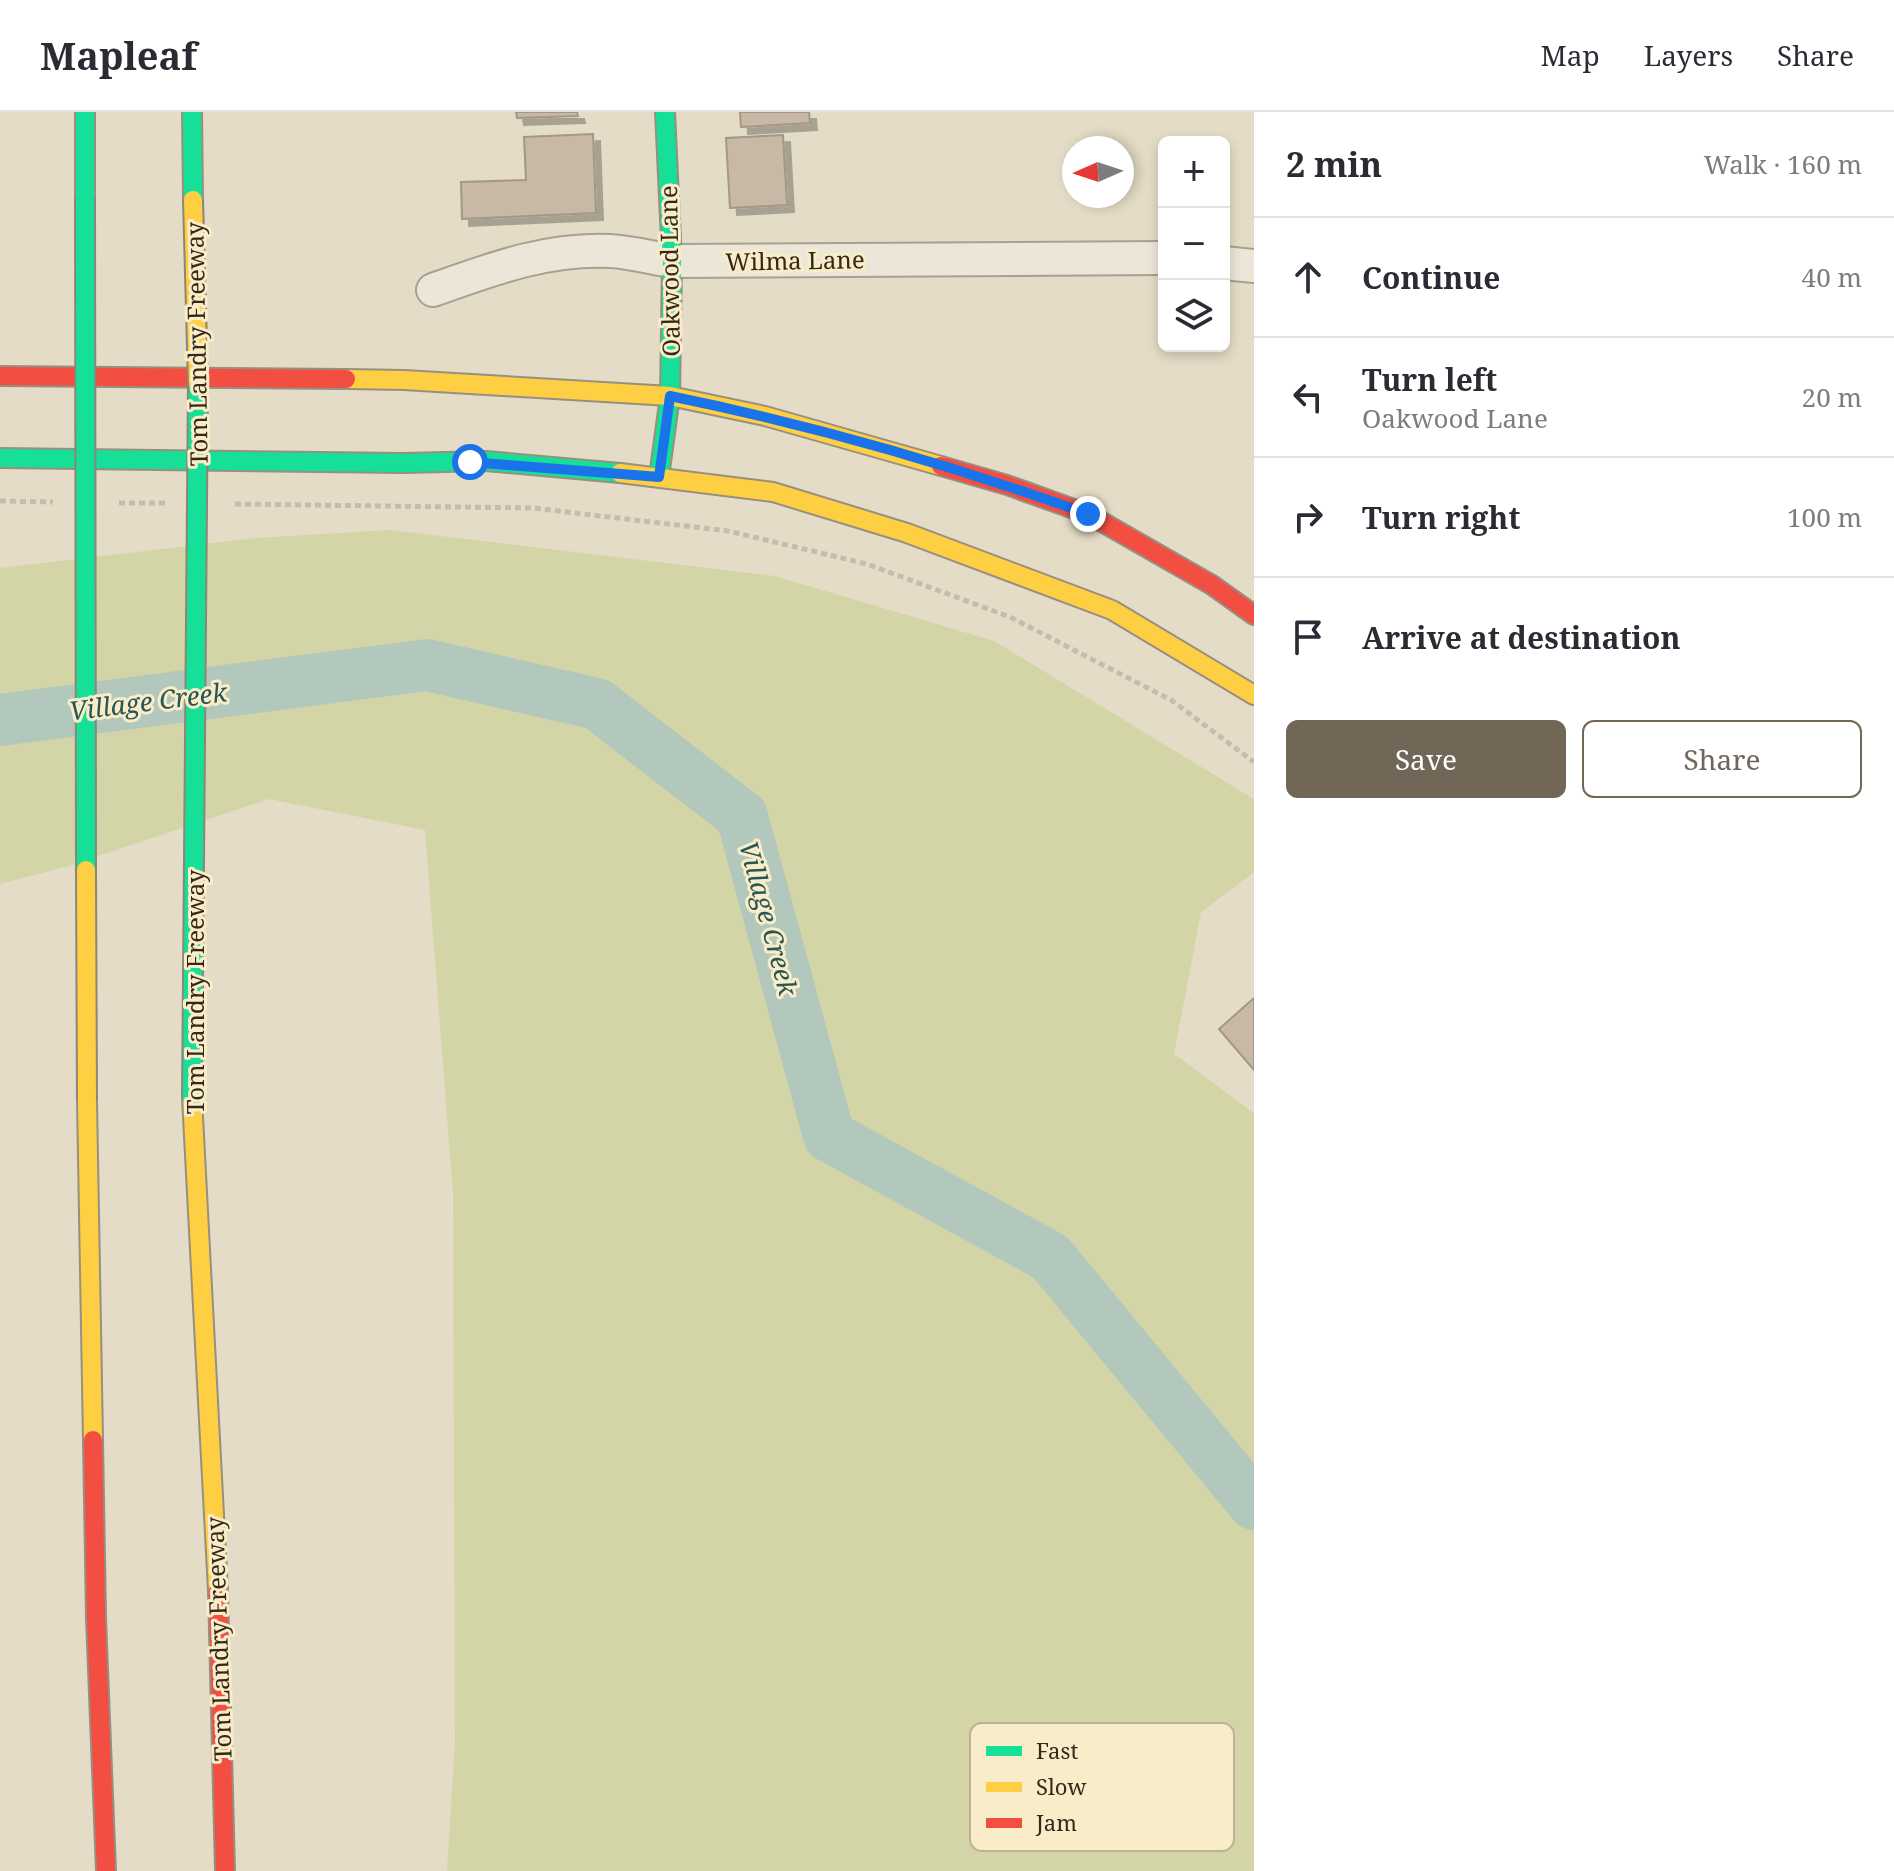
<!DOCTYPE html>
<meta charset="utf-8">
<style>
body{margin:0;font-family:"Noto Serif",serif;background:#f2f2f3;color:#2b2b33}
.controls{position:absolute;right:24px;top:24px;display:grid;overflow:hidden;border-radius:12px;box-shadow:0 4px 12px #0003}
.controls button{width:72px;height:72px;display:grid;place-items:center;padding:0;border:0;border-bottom:2px solid #e1e1e2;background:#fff;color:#2b2b33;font:40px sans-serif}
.compass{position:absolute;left:1062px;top:24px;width:72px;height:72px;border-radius:50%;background:#fff;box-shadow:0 4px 12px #0003;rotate:267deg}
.stop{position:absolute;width:24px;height:24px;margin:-18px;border:6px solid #1a73e8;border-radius:50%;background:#fff}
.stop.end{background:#1a73e8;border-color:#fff;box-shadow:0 2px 8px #0008}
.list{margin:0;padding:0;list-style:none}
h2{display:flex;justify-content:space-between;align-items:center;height:104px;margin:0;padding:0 32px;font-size:34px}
h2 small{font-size:26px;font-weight:400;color:#7c7c81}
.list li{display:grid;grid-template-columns:52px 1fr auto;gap:24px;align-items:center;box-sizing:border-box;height:120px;padding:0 32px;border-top:2px solid #e1e1e2}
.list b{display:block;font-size:30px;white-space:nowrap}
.list p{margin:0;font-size:26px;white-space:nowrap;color:#7c7c81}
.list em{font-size:26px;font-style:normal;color:#7c7c81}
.actions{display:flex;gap:16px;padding:24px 32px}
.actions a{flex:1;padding:18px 0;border:2px solid #726756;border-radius:12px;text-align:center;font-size:28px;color:#726756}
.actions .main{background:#726756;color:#fff}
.icon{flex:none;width:44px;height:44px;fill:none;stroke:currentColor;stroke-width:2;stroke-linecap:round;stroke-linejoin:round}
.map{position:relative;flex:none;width:1254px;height:1759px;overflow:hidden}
header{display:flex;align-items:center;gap:48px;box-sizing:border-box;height:112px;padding:0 40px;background:#fff;border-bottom:2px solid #e1e1e2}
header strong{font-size:38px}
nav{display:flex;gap:44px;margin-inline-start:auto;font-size:28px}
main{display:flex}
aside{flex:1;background:#fff}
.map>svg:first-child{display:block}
</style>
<header>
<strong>Mapleaf</strong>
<nav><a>Map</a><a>Layers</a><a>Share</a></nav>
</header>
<main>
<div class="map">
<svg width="1254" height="1759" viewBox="0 0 1254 1759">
<defs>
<filter id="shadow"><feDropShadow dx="7" dy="7" stdDeviation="0" flood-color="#0004"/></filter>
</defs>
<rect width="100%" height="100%" fill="#e4dcc6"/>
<path fill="#d3d5a7" d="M390 418 775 464 994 529 1254 687V760L1201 800 1174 942 1254 1001V1759H447L455 1630 453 1082 425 718 269 687 65 755 0 772V456L256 426Z"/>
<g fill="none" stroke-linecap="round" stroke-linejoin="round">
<path stroke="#b3c8bc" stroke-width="52" d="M0 608 427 553 597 592 742 704 829 1024 1050 1145 1254 1392"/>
</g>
<g fill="#c8b9a7" stroke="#a39786" stroke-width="2" filter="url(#shadow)">
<path d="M516 0H577L578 4 517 6Z"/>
<path d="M740 0H809L810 11 741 15Z"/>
<path d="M593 22 596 101 462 107 461 70 526 68 524 25Z"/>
<path d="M783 23 787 93 730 96 726 26Z"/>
<path d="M1254 886V958L1219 917Z"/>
</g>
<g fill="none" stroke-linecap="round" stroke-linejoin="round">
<defs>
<g id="street">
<path d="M1224 151 1254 154"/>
<path d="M433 178C492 157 547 136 610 139 631 140 652 146 672 149L1164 146"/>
</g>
<g id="fast">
<path d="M85 0V86"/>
<path d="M192 0 193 88"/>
<path d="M0 346 404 351 486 349 620 361"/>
<path d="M659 365 670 284 672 149 665 0"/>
</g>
<g id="slow">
<path d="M346 267 404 268 670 284 765 304 941 354"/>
<path d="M620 361 773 380 907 421 1112 498 1254 583"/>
<path d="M192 986 218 1479"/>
<path d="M87 989 93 1328"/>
</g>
<g id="jam">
<path d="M0 264 346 267"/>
<path d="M941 354 1007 373 1088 402 1212 473 1254 503"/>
<path d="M93 1328 96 1506 106 1759"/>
<path d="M218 1479 225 1759"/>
</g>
</defs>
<use href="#street" stroke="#a8a090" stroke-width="36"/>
<use href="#fast" stroke="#978f80" stroke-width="22"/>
<use href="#slow" stroke="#978f80" stroke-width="22"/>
<use href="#jam" stroke="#978f80" stroke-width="22"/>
<g stroke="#c3bdb0" stroke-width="5" stroke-dasharray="6 4" stroke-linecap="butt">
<path d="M0 389 53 390"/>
<path d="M119 391H165"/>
<path d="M235 392 533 396 728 419 867 452 1010 505 1171 588 1254 650"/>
</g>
<use href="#street" stroke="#ebe6d8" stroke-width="32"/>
<use href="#fast" stroke="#16e098" stroke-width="18"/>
<use href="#slow" stroke="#ffcf43" stroke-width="18"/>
<use href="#jam" stroke="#f24e42" stroke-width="18"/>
<defs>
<g id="fast-bridge">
<path d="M85 86 86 758"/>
<path d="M192 986 198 271"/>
</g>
<g id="slow-bridge">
<path d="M193 88 198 271"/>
<path d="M86 758 87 989"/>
</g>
</defs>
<use href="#fast-bridge" stroke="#8d8577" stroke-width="22" stroke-linecap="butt"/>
<use href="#slow-bridge" stroke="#8d8577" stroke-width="22" stroke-linecap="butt"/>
<use href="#fast-bridge" stroke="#16e098" stroke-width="18"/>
<use href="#slow-bridge" stroke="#ffcf43" stroke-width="18"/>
</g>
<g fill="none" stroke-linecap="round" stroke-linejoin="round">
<path stroke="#1a73e8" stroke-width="10" d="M470 350 659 365 670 284C812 313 952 353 1088 402"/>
</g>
<g text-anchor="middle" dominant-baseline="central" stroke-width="6" stroke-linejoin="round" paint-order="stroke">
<g font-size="24" fill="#352819" stroke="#f8ecc9">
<text transform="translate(795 148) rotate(-1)">Wilma Lane</text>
<text transform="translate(669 159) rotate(-91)">Oakwood Lane</text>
<text transform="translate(196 232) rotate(-91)">Tom Landry Freeway</text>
<text transform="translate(194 880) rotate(-90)">Tom Landry Freeway</text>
<text transform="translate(218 1527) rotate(-92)">Tom Landry Freeway</text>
</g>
<g font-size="26" font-style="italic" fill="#275655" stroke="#f8ecc9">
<text transform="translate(148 589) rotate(-7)">Village Creek</text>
<text transform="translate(769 806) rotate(75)">Village Creek</text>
</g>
</g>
<rect x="970" y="1611" width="264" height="128" rx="12" fill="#f8ecc9" stroke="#beb194" stroke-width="2"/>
<rect x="986" y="1634" width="36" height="10" fill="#16e098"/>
<rect x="986" y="1670" width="36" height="10" fill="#ffcf43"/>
<rect x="986" y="1706" width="36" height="10" fill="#f24e42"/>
<g font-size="22" fill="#352819">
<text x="1036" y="1647">Fast</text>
<text x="1036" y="1683">Slow</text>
<text x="1036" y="1719">Jam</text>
</g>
</svg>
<div class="controls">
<button>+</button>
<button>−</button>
<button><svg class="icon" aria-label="layers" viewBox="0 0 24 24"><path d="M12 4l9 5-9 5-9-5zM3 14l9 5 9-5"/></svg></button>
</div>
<svg class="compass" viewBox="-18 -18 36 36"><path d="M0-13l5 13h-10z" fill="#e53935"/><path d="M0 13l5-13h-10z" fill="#7c7c81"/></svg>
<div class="stop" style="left:470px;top:350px"></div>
<div class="stop end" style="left:1088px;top:402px"></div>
</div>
<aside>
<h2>2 min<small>Walk · 160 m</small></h2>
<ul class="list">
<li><svg class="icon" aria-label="ahead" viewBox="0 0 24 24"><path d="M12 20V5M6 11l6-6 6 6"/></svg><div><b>Continue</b></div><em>40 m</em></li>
<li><svg class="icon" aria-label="left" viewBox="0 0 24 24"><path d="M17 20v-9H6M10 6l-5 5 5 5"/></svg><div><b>Turn left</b><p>Oakwood Lane</p></div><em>20 m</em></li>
<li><svg class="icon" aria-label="right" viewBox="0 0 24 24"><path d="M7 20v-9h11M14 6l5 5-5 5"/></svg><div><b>Turn right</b></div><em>100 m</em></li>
<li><svg class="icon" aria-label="arrive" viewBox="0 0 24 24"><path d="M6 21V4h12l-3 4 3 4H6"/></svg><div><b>Arrive at destination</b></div></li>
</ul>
<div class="actions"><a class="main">Save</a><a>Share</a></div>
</aside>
</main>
